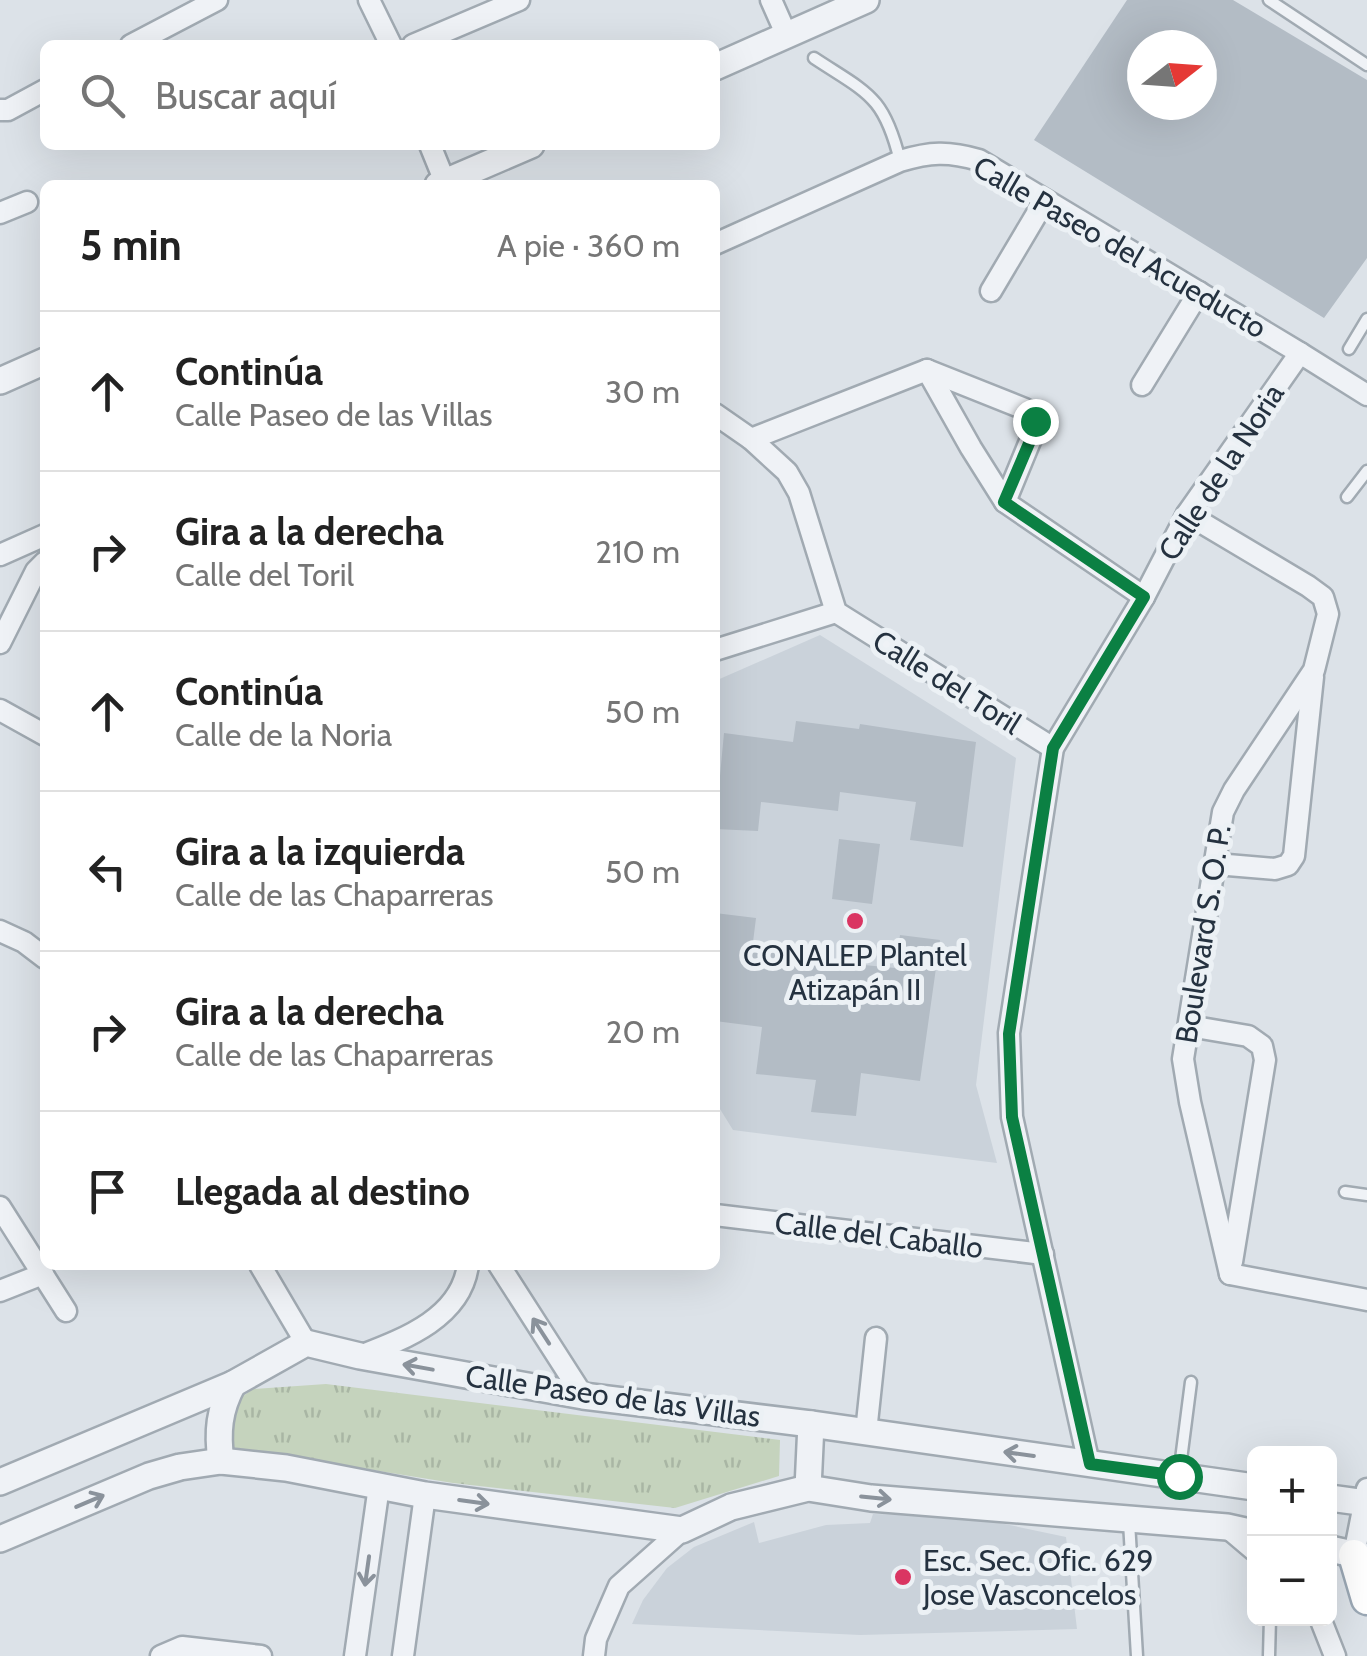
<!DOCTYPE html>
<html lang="es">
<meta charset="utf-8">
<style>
body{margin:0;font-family:Cabin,sans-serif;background:#f2f2f2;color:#222}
.controls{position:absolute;right:30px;bottom:30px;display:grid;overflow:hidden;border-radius:15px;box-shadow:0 10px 40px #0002}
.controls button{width:90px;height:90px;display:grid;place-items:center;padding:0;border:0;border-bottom:2px solid #e0e0e0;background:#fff;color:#222;font:50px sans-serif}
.compass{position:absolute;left:1127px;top:30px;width:90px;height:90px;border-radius:50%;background:#fff;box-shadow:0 10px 40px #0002;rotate:73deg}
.stop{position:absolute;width:30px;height:30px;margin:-22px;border:8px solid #0b8043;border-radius:50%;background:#fff}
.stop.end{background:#0b8043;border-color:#fff;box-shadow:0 2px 10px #0008}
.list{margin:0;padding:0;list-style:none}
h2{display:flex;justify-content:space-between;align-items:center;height:130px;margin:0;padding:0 40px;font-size:42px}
h2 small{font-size:32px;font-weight:400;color:#767676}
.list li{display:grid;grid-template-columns:65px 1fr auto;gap:30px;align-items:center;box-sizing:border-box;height:160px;padding:0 40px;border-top:2px solid #e0e0e0}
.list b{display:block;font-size:38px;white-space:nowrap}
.list p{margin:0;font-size:32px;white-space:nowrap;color:#767676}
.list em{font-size:32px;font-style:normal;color:#767676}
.icon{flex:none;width:55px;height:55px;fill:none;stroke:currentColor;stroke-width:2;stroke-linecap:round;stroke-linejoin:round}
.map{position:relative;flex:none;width:1367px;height:1656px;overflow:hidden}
.search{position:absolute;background:#fff;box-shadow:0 10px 40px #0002;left:40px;top:40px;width:680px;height:110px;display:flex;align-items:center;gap:25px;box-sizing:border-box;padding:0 35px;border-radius:15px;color:#767676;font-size:38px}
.panel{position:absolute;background:#fff;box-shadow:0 10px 40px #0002;left:40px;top:180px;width:680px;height:1090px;border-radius:15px}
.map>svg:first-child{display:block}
</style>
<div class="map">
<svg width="1367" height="1656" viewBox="0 0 1367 1656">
<defs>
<pattern id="park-tufts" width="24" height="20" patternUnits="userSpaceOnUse" patternTransform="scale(2.5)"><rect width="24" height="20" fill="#c5d3bd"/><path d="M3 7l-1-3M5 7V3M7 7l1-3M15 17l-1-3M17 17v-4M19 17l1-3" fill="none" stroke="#a9b6a4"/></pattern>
</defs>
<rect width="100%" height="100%" fill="#dce2e8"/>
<g fill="#cad2da">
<path d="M820 635 1016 758 976 1085 997 1163 733 1130 715 1101V681Z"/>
<path d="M873 1514 967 1516 1066 1537 1077 1629 860 1635 632 1624 643 1600 667 1568 694 1547 754 1522 759 1543 826 1525 870 1523Z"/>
</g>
<path fill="url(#park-tufts)" d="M326 1384 780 1440 779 1476 675 1508 453 1483 231 1447 233 1403 253 1389Z"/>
<g fill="#b3bcc5" fill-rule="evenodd">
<path d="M1127 0H1233L1367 80V258L1324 318 1034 140ZM1142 45H1202V105H1142Z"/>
<path d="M796 721 859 729 860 724 976 742 963 847 910 840 916 802 840 792 838 811 761 802 758 831 715 829 724 733 793 742Z"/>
<path d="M839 839 880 844 872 904 832 899Z"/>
<path d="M715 913 756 918 753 942 813 948 812 960 895 968 900 935 940 940 920 1081 861 1073 856 1116 811 1112 816 1080 756 1074 762 1027 715 1021Z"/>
</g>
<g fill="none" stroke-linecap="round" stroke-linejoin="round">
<defs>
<g id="service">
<path d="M1269 0 1367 65"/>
<path d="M814 58C867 93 884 95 900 161"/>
<path d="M1349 349 1367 319"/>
<path d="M1347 497 1367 471"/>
<path d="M1345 1192 1367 1195"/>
<path d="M1179 1475 1191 1382"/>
<path d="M1129 1522 1137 1656"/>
<path d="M1269 1656 1270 1618"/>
</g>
<g id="minor">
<path d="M369 0 391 45"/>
<path d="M771 0 787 36"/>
<path d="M131 45 217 0"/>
<path d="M413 45 519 0"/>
<path d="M0 110H8L45 90"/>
<path d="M430 145 445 182"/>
<path d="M0 213 27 202"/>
<path d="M715 244 900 161C930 152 948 151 979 160L1300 353 1367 395"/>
<path d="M991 291 1045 200"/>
<path d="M927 370 971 448 1005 502 1144 597"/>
<path d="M1142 385 1199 292"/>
<path d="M715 414 751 439 787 472 799 493 836 612 1053 748"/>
<path d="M751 439 927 370 1025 409 1035 421 1033 434 1005 502"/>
<path d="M1187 514 1308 586 1323 597 1328 614 1314 670 1234 790 1223 812 1183 1059 1190 1102 1230 1274"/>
<path d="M0 555 45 535"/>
<path d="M0 643 36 571 45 562"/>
<path d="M715 650 836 612"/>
<path d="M0 710 45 735"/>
<path d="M1216 864 1275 869 1288 865 1294 856 1313 677"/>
<path d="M0 931 24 942 45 958"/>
<path d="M1189 1026 1248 1036 1262 1046 1265 1060 1232 1262"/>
<path d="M0 1207 66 1311"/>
<path d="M715 1215 1043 1254"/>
<path d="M260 1265 306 1343"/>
<path d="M499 1265 583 1396"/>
<path d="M1230 1274 1367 1300"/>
<path d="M0 1291 43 1274"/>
<path d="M360 1356C404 1339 461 1318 468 1265"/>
<path d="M866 1432 876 1338"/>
<path d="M1089 1464 1012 1117 1009 1033 1053 748 1144 597 1187 514 1300 353"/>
<path d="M1228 1528 1254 1550"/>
<path d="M1354 1555 1367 1489"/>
<path d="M1320 1618 1335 1656"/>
<path d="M161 1656 182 1647 261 1656"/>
<path d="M355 1656 379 1486"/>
<path d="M403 1656 425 1495"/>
<path d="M594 1656 596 1639 619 1586 682 1530"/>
</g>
<g id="tertiary">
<path d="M715 67 866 0"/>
<path d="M438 185 531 145"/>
<path d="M0 381 45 361"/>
<path d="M221 1461C217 1432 219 1410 233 1384"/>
<path d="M0 1482 233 1384 306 1343 360 1356 583 1396 811 1424 1254 1487"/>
<path d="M808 1488 811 1424"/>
<path d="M1330 1498 1367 1503"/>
<path d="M0 1539 149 1476 180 1467 221 1461 286 1468 425 1495 682 1530 731 1507 808 1488 871 1498 1227 1527 1254 1533"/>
<path d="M1330 1549 1367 1557"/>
</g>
<path id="primary" d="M1354 1555 1367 1599"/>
</defs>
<use href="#service" stroke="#a1aab2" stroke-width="15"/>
<use href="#minor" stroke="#a1aab2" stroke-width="25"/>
<use href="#tertiary" stroke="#a1aab2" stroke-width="30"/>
<use href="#primary" stroke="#9ba8b5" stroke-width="35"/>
<use href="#service" stroke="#eff2f6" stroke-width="10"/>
<use href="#minor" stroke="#eff2f6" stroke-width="20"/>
<use href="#tertiary" stroke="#eff2f6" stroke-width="25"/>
<use href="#primary" stroke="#fff" stroke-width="30"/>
</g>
<defs><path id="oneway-shaft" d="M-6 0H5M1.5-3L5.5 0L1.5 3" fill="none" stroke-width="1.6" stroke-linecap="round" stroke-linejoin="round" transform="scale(2.5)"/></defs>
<g stroke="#8a929b">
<use href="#oneway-shaft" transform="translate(541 1331) rotate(-123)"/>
<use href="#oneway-shaft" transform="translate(418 1367) rotate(-170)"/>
<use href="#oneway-shaft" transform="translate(1019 1454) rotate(-172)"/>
<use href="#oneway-shaft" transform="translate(876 1498) rotate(6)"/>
<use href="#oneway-shaft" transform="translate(90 1501) rotate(-23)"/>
<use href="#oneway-shaft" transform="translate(474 1502) rotate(8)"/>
<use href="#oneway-shaft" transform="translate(367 1571) rotate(98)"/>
</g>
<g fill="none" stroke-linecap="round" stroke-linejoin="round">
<path stroke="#0b8043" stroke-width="12" d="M1035 421 1033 434 1004 502 1144 597 1053 748 1009 1034 1012 1117 1090 1464 1179 1476"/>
</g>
<g fill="#da3562" stroke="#ecf1f5" stroke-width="4">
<circle cx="855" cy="921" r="10"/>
<circle cx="903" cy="1577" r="10"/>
</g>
<g text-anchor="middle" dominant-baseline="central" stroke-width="10" stroke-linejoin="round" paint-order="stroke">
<g font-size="30" fill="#253240" stroke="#ecf1f5">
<text transform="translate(1120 247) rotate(30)">Calle Paseo del Acueducto</text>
<text transform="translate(1221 472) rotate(-57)">Calle de la Noria</text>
<text transform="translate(947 682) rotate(32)">Calle del Toril</text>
<text transform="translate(1203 934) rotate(-81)">Boulevard S. O. P.</text>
<text transform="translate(879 1235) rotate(7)">Calle del Caballo</text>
<text transform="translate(613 1396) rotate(8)">Calle Paseo de las Villas</text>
</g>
<g font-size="30" fill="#253240" stroke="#ecf1f5">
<text x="855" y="955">CONALEP Plantel<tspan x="855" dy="34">Atizapán II</tspan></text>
<text x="923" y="1560" text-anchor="start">Esc. Sec. Ofic. 629<tspan x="923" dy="34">Jose Vasconcelos</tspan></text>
</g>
</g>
</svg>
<div class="controls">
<button>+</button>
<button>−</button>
</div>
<svg class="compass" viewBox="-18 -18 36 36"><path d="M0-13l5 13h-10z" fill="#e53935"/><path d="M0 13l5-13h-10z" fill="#767676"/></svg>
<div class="stop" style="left:1179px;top:1476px"></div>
<div class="stop end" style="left:1035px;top:421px"></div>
<div class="search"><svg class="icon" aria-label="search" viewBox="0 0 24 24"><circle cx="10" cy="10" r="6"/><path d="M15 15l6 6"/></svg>Buscar aquí</div>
<section class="panel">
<h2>5 min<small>A pie · 360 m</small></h2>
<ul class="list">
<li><svg class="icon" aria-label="ahead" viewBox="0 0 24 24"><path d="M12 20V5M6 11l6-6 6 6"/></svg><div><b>Continúa</b><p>Calle Paseo de las Villas</p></div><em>30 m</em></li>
<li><svg class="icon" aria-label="right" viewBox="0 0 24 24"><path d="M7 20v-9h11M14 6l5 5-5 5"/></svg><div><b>Gira a la derecha</b><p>Calle del Toril</p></div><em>210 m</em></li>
<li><svg class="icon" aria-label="ahead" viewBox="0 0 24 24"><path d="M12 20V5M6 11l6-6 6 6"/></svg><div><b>Continúa</b><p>Calle de la Noria</p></div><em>50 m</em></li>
<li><svg class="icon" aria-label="left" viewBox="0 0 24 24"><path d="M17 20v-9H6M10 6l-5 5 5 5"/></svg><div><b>Gira a la izquierda</b><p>Calle de las Chaparreras</p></div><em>50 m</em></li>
<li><svg class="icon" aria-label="right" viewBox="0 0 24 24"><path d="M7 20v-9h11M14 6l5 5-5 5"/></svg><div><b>Gira a la derecha</b><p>Calle de las Chaparreras</p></div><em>20 m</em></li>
<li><svg class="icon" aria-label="arrive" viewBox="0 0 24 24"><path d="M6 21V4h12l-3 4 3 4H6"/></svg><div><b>Llegada al destino</b></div></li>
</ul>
</section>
</div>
